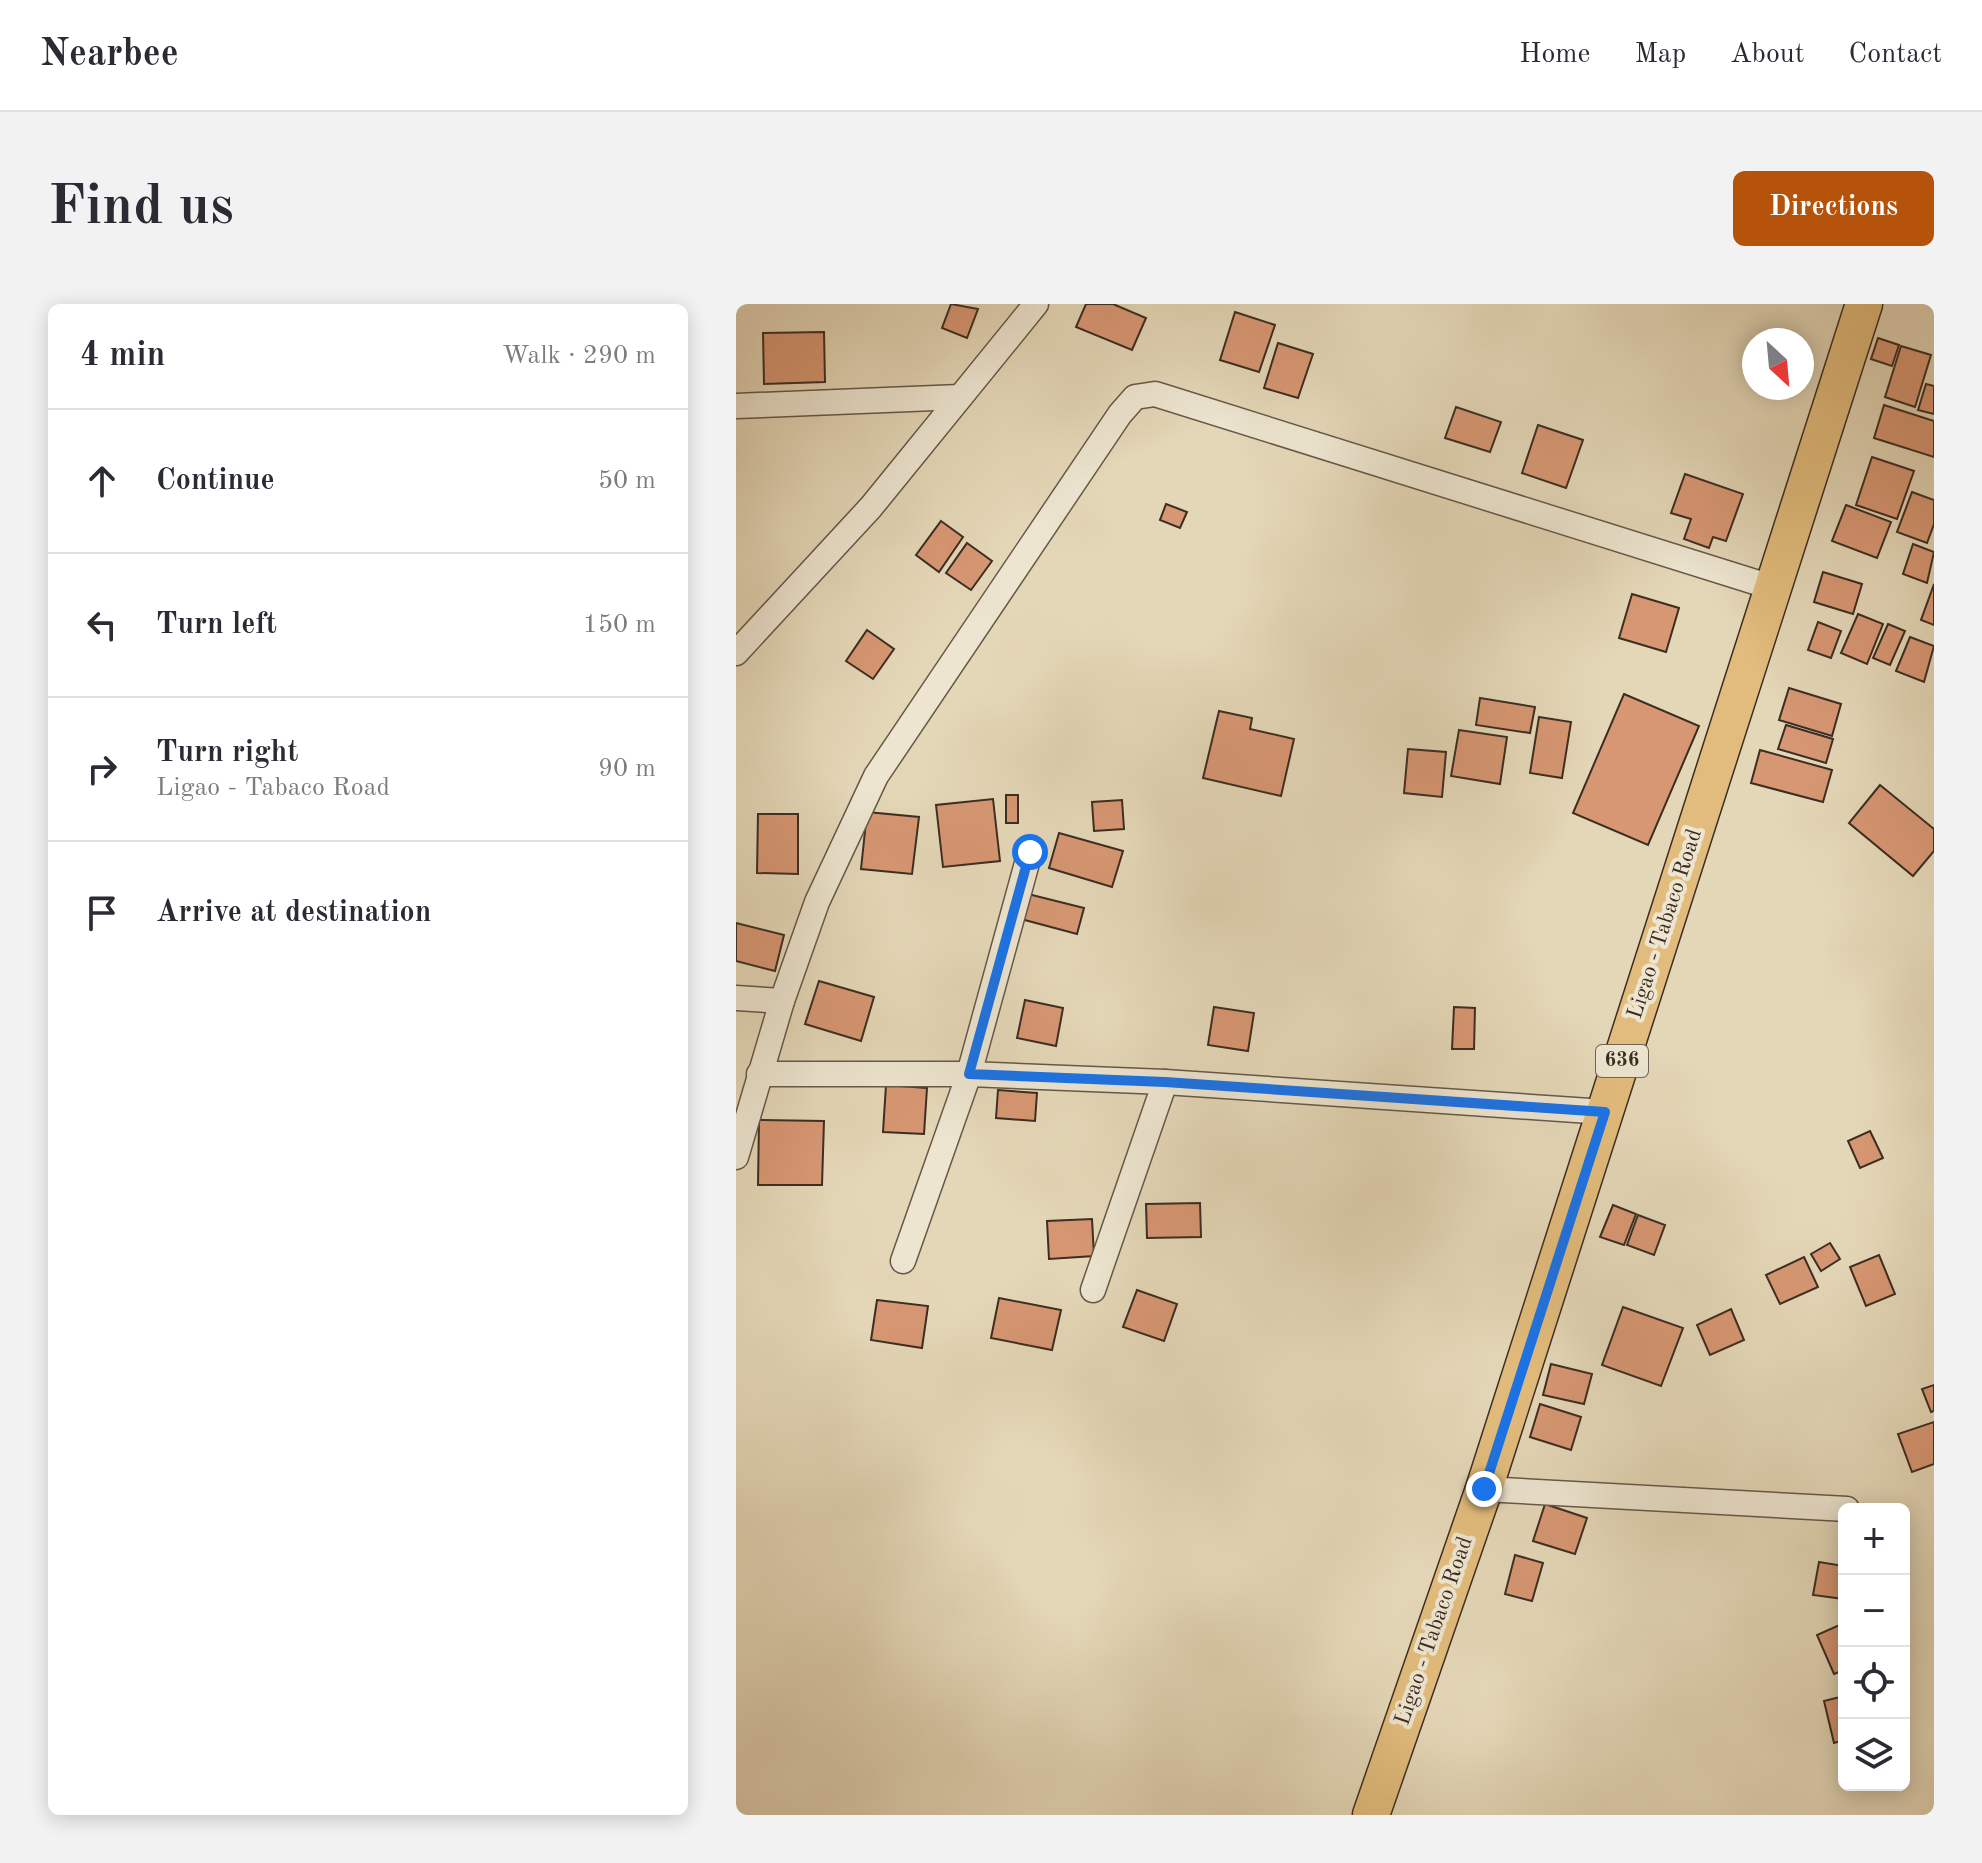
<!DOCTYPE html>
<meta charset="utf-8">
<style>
body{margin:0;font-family:"Old Standard TT",serif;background:#f2f2f3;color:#2b2b33}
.controls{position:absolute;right:24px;bottom:24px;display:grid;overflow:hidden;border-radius:12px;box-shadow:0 4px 20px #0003}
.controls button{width:72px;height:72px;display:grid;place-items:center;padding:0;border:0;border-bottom:2px solid #e1e1e2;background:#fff;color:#2b2b33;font:40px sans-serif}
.compass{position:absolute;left:1006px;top:24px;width:72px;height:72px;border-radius:50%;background:#fff;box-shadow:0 4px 20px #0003;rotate:154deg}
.stop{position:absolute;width:24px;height:24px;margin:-18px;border:6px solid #1a73e8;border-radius:50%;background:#fff}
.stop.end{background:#1a73e8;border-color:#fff;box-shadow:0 2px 8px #0008}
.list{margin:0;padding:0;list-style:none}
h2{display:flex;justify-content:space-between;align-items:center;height:104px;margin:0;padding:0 32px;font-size:34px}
h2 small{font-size:26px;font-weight:400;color:#7c7c81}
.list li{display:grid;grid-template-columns:52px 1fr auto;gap:24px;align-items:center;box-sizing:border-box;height:144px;padding:0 32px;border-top:2px solid #e1e1e2}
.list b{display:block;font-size:30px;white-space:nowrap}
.list p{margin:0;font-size:26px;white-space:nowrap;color:#7c7c81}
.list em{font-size:26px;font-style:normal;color:#7c7c81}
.icon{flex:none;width:44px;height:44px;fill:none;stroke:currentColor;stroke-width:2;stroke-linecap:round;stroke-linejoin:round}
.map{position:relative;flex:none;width:1198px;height:1511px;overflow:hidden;border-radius:12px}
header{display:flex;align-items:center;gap:48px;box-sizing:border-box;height:112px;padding:0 40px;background:#fff;border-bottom:2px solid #e1e1e2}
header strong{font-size:38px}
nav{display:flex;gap:44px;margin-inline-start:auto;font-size:28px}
.intro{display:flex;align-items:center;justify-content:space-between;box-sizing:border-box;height:192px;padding:0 48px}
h1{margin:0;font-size:56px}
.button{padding:20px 36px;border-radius:12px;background:#b45309;color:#fff;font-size:28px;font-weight:700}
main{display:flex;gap:48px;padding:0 48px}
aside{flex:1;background:#fff;border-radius:12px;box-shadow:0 4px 20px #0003}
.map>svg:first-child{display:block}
</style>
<header>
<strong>Nearbee</strong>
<nav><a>Home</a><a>Map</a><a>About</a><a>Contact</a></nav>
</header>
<div class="intro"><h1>Find us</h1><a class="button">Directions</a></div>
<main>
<aside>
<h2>4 min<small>Walk · 290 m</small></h2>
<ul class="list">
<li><svg class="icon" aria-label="ahead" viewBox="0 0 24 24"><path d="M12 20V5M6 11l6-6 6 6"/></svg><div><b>Continue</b></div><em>50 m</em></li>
<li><svg class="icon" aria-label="left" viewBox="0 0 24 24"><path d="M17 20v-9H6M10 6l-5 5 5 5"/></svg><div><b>Turn left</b></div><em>150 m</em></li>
<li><svg class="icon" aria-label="right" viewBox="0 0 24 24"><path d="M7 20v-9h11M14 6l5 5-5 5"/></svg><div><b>Turn right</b><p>Ligao - Tabaco Road</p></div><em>90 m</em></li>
<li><svg class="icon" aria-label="arrive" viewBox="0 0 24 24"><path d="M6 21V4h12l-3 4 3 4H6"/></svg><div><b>Arrive at destination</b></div></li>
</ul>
</aside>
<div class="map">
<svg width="1198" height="1511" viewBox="0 0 1198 1511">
<rect width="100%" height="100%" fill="#e4d7b7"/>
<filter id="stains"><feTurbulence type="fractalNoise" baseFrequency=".0025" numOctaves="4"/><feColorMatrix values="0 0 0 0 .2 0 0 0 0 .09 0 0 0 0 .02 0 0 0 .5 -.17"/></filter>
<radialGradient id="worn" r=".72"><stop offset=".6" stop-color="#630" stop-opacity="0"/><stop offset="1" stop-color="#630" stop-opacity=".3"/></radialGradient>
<g fill="#d79773" stroke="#3c2d23" stroke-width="2">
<path d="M215 0 242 5 231 34 206 24Z"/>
<path d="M350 0H377L410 14 396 46 340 23Z"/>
<path d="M499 8 539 21 523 68 484 56Z"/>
<path d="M88 28 89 78 28 80 27 29Z"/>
<path d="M1142 34 1163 41 1156 62 1135 55Z"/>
<path d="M542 39 577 50 562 94 528 84Z"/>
<path d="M1165 42 1195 51 1179 103 1149 93Z"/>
<path d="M1190 80 1198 82V110L1182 106Z"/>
<path d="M1148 101 1198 117V153L1138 134Z"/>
<path d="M720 103 765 118 754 148 709 134Z"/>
<path d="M802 121 847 136 830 184 786 169Z"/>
<path d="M1136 153 1178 167 1161 215 1120 201Z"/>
<path d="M949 170 1007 190 990 237 977 233 973 244 948 235 955 215 935 209Z"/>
<path d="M1176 188 1198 196V220L1191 239 1161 228Z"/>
<path d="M430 200 451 208 444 224 424 216Z"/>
<path d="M1110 201 1155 218 1141 254 1096 237Z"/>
<path d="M205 217 227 233 203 268 180 251Z"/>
<path d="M231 239 256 257 235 286 210 269Z"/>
<path d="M1177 240 1198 248 1191 279 1167 270Z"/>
<path d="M1087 268 1126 280 1117 310 1078 298Z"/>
<path d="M1198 280V321L1185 316Z"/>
<path d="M896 290 943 304 930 348 883 334Z"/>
<path d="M1122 310 1147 320 1131 360 1105 349Z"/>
<path d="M1082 318 1105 327 1095 354 1072 346Z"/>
<path d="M1152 320 1169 327 1154 361 1137 354Z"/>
<path d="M131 326 158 345 137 375 110 357Z"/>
<path d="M1174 333 1198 342 1188 378 1160 367Z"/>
<path d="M1053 384 1105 400 1096 432 1043 416Z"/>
<path d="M888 390 963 422 912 541 837 509Z"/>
<path d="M744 394 799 403 794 429 740 421Z"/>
<path d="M483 407 516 414 514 425 558 435 545 492 467 474Z"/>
<path d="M803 413 835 418 826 474 794 469Z"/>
<path d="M1050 421 1097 435 1090 459 1042 445Z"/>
<path d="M723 426 771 433 764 480 715 472Z"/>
<path d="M672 445 710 448 706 493 668 489Z"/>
<path d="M1024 446 1096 466 1087 498 1015 479Z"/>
<path d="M1144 481 1198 525V547L1177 572 1113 519Z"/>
<rect x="270" y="491" width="12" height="28"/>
<path d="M257 495 264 557 207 563 200 501Z"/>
<path d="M386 496 388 525 358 527 356 498Z"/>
<path d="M131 508 183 513 176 570 125 565Z"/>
<path d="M22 510H62V570L21 569Z"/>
<path d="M323 529 387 547 376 583 313 564Z"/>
<path d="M292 590 348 604 341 630 285 615Z"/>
<path d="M0 619 48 631 39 667 0 657Z"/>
<path d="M83 677 138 693 125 737 69 720Z"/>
<path d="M289 696 327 704 320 742 281 734Z"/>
<path d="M478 703 518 709 512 747 472 741Z"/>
<path d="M718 703 739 704 738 745H716Z"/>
<path d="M150 781 191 784 188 830 147 828Z"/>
<path d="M262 786 301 789 299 817 260 814Z"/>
<path d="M23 816 88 817 86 881H22Z"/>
<path d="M1134 827 1147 854 1124 864 1112 837Z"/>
<path d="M464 899 465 933 411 934 410 900Z"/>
<path d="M877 901 900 910 888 941 864 933Z"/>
<path d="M902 911 929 921 918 951 891 941Z"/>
<path d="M356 915 358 952 313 955 311 917Z"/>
<path d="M1094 939 1104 955 1085 967 1075 950Z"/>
<path d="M1143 951 1159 990 1130 1002 1114 963Z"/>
<path d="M1068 953 1082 983 1044 1000 1030 971Z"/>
<path d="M401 986 441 1000 428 1037 387 1023Z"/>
<path d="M263 994 325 1006 316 1046 255 1034Z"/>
<path d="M141 996 192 1002 186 1044 135 1036Z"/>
<path d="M887 1003 947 1024 925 1082 866 1061Z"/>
<path d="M995 1005 1008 1036 974 1051 961 1021Z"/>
<path d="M815 1060 856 1070 848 1100 807 1091Z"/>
<path d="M1198 1081V1107L1195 1108 1186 1085Z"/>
<path d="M804 1100 845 1113 835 1146 794 1133Z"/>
<path d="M1198 1118V1160L1176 1168 1162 1130Z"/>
<path d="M809 1200 851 1214 839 1250 797 1237Z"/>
<path d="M779 1251 807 1259 796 1297 769 1290Z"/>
<path d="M1083 1258 1108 1262V1295L1077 1291Z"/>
<path d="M1108 1319V1366L1098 1370 1081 1331Z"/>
<path d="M1108 1392V1436L1098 1439 1088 1397Z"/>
</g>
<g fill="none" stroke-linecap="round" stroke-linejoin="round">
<defs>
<g id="minor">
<path d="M0 102 224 93"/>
<path d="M0 349 135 203 300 0"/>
<path d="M0 694 46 697"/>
<path d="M23 770H233L429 778 869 808"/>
<path d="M0 853 46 697 81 598 140 472 384 110 399 93 419 90 1035 283"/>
<path d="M167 957 233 770 294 548"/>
<path d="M357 986 429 778"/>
<path d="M748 1185 1111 1205"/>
</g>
<path id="primary" d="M635 1511 748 1185 1128 0"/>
</defs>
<use href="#minor" stroke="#665848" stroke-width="27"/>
<use href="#primary" stroke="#3c2d23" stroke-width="39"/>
<use href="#minor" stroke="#ede5d0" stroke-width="24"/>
<use href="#primary" stroke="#e2bc7c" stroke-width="36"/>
</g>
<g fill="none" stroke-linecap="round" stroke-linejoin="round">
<path stroke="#1a73e8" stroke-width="10" d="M294 548 233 770 429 778 869 808 748 1185"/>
</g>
<g text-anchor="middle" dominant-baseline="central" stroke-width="8" stroke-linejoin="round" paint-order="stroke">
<rect fill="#ede5d0" stroke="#716457" stroke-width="2" x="860" y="741" width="52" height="32" rx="6"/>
<g font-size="20" font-weight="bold" fill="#3c2d23">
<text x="886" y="757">636</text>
</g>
<g font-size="22" fill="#3c2d23" stroke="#ede5d0">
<text transform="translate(929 620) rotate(-72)">Ligao - Tabaco Road</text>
<text transform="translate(698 1327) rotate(-71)">Ligao - Tabaco Road</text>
</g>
</g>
<rect width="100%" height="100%" filter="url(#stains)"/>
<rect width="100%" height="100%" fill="url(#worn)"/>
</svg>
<div class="controls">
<button>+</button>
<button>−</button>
<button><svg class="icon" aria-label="locate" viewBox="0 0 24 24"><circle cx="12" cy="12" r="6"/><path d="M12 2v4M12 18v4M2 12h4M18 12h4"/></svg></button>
<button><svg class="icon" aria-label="layers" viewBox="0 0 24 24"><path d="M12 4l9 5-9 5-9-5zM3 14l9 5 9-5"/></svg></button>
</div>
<svg class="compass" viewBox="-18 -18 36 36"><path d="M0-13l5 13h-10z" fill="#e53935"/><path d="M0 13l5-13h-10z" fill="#7c7c81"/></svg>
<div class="stop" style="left:294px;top:548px"></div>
<div class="stop end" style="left:748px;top:1185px"></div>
</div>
</main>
